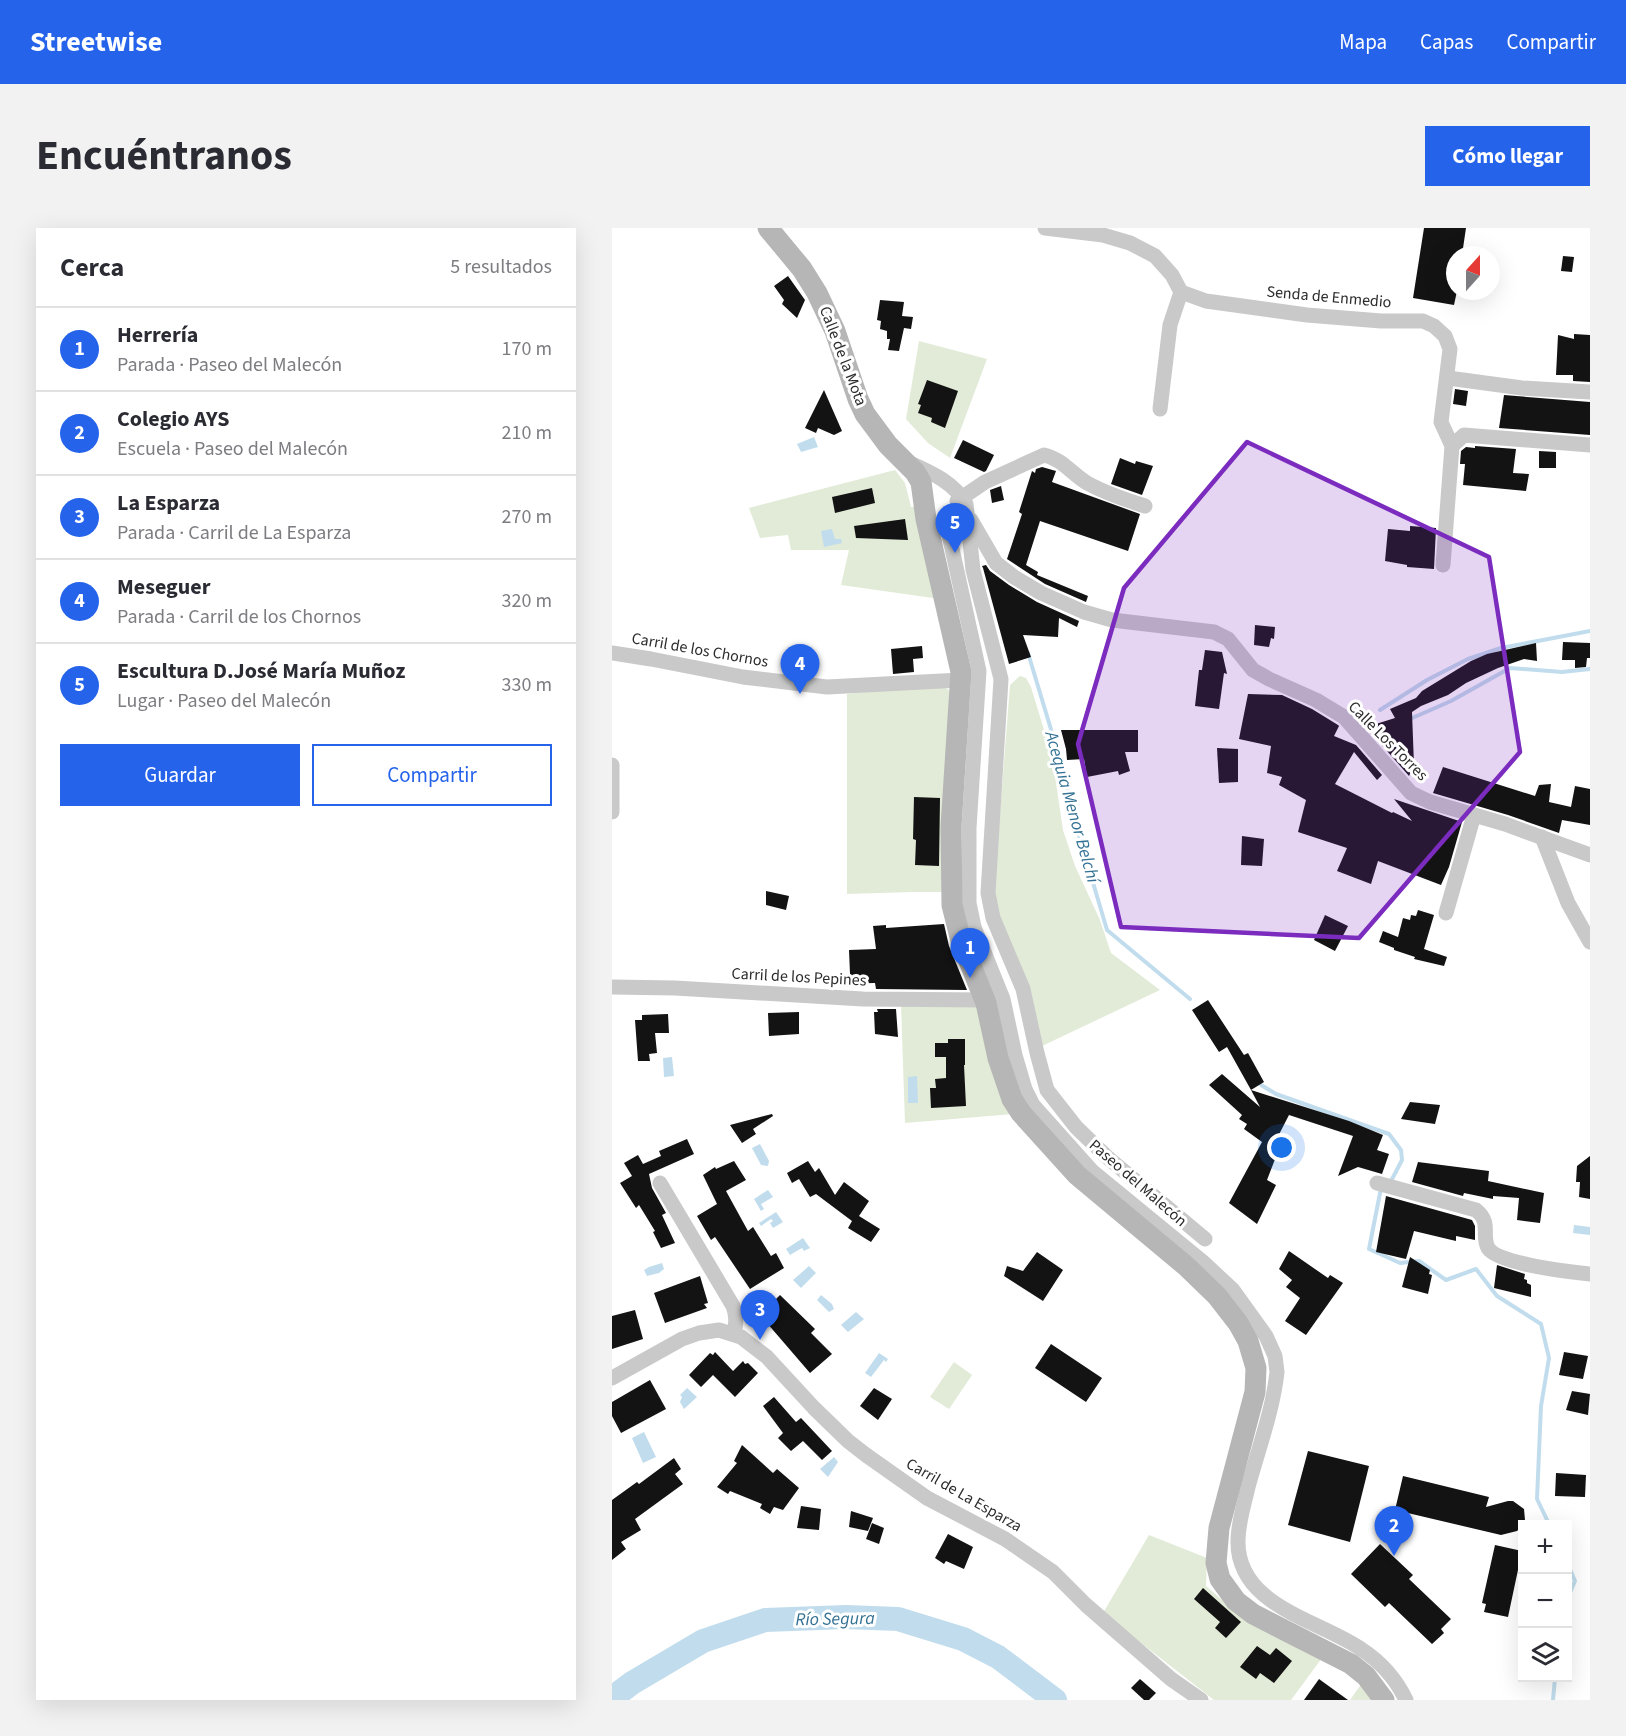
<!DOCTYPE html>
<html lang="es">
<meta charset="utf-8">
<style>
body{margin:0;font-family:"Source Sans 3",sans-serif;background:#f2f2f3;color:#2b2b33}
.controls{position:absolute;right:18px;bottom:18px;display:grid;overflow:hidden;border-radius:0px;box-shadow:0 6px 24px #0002}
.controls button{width:54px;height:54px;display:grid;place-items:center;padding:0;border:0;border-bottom:2px solid #e1e1e2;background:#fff;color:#2b2b33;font:30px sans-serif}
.compass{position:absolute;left:834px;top:18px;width:54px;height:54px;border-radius:50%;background:#fff;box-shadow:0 6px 24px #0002;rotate:21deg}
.you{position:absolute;left:670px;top:920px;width:21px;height:21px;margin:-15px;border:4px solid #fff;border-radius:50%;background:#1a73e8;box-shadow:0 0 0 9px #1a73e833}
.badge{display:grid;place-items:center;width:39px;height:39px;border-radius:50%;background:#2563eb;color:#fff;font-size:20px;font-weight:700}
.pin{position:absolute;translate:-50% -50px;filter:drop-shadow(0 2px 3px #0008)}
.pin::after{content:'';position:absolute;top:32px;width:21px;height:18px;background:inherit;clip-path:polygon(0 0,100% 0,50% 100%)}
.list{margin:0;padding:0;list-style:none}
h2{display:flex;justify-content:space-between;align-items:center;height:78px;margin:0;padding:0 24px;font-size:26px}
h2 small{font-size:20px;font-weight:400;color:#7c7c81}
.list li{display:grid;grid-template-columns:39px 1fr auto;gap:18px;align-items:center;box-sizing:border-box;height:84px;padding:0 24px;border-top:2px solid #e1e1e2}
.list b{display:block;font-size:22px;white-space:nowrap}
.list p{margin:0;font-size:20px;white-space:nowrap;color:#7c7c81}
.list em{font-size:20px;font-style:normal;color:#7c7c81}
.actions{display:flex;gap:12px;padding:18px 24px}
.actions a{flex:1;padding:14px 0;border:2px solid #2563eb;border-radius:0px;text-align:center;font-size:21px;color:#2563eb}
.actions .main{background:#2563eb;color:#fff}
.icon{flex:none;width:33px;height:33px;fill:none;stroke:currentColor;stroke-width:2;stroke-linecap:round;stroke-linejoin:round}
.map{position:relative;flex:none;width:978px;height:1472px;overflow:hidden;border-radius:0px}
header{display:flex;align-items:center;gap:36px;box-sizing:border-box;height:84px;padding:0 30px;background:#2563eb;color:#fff}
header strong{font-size:28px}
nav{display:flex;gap:33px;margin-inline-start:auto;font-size:21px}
.intro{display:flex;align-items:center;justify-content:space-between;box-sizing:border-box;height:144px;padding:0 36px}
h1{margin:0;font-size:42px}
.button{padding:15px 27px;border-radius:0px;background:#2563eb;color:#fff;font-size:21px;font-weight:700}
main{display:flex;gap:36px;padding:0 36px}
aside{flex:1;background:#fff;border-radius:0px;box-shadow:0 6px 24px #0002}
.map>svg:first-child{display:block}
</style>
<header>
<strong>Streetwise</strong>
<nav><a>Mapa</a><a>Capas</a><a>Compartir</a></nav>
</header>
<div class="intro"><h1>Encuéntranos</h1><a class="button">Cómo llegar</a></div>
<main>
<aside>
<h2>Cerca<small>5 resultados</small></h2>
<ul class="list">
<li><span class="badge">1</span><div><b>Herrería</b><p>Parada · Paseo del Malecón</p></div><em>170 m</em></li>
<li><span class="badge">2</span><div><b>Colegio AYS</b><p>Escuela · Paseo del Malecón</p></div><em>210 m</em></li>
<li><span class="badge">3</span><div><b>La Esparza</b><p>Parada · Carril de La Esparza</p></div><em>270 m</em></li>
<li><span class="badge">4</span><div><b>Meseguer</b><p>Parada · Carril de los Chornos</p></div><em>320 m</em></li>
<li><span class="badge">5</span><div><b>Escultura D.José María Muñoz</b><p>Lugar · Paseo del Malecón</p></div><em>330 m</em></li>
</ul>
<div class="actions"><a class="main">Guardar</a><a>Compartir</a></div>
</aside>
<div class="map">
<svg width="978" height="1472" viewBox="0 0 978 1472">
<rect width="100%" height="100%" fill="#fff"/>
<g fill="#e2ebd7">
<path d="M307 113 375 131 338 230 316 215 294 191Z"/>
<path d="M283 242 293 255 299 279 307 278 328 371 229 357 237 322H179L176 307 148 310 137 280Z"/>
<path d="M408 448 414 450 419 459 440 528 451 602 463 638 488 692 499 725 548 762 428 819 386 689 382 663 398 457Z"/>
<path d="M326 456 337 462 335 664H300L235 666V466Z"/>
<path d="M289 777 369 778 401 886 293 895Z"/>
<path d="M342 1134 360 1147 337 1181 318 1169Z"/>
<path d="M537 1307 595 1330 594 1358 632 1391 710 1430 679 1472H602L491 1385Z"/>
<path d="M750 1455 762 1472H738Z"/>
</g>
<g fill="#c1dded">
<path d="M202 209 206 219 189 224 185 216Z"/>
<path d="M220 301 223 311H229L230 315 212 319 209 303Z"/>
<path d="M60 829 62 848 52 849 51 830Z"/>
<path d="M305 848 306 875H296V849Z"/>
<path d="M148 916 157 933 156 938 149 937 140 920Z"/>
<path d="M156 962 161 969 149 976 152 981 149 983 142 971Z"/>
<path d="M164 984 171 994 161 1000 158 995 161 993 159 991 149 998 147 995Z"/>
<path d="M962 997 978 999V1007L961 1005Z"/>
<path d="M191 1010 198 1020 192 1023 190 1020 178 1027 174 1021Z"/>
<path d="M50 1035 52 1041 47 1045 35 1048 32 1042 37 1039Z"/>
<path d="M197 1038 204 1045 189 1060 181 1052Z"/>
<path d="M209 1067 220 1076 222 1081 217 1084 205 1072Z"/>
<path d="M244 1084 252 1091 236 1104 229 1097Z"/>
<path d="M267 1125 276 1131 274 1134 272 1132 259 1149 253 1145Z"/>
<path d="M75 1160 85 1169 72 1181 68 1174 70 1169 68 1167Z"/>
<path d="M32 1204 44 1229 31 1235 20 1210Z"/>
<path d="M222 1229 226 1234 216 1249 208 1241Z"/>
</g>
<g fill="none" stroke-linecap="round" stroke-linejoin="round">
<g stroke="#c1dded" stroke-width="4">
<path d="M416 425 450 538 461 587 495 702 578 771"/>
<path d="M768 482 815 452 856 431 889 420 978 403"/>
<path d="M798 491 839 473 898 440 950 444 978 441"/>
<path d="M649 857 664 866 777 906 789 922 790 932 778 955"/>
<path d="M769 960 757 1021 788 1035 807 1033 834 1052 864 1041 885 1068 929 1096 937 1130 929 1178 925 1271 937 1296"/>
<path d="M956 1337 963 1353 956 1369"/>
<path d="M941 1472 943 1450"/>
</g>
<path stroke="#c1dded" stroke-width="24" d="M0 1470 20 1455 91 1413 153 1392 234 1389 286 1391 351 1411 386 1429 443 1472"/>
</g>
<g fill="#131313">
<path d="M812 0H854L850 27H843V63H845L842 77 801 70Z"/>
<path d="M951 28 962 29 960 44 949 43Z"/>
<path d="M176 48 193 72 185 90 170 76 172 72 162 58Z"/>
<path d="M268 72 292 74 290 88 301 89 299 101 292 100 287 123 276 122 278 111H275V103L268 101 269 93 265 92Z"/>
<path d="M962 106 978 107V154L961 153V147H944L946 107 962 111Z"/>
<path d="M315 152 346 163 333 200 319 194 320 190 306 185 309 177 306 176Z"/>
<path d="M843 161 856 163 854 178 841 176Z"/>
<path d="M212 162 230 203 222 207 206 200 204 205 193 200Z"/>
<path d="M892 167 978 174V207L887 200Z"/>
<path d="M351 212 382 227 374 243 372 244 342 230Z"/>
<path d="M863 218 904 221 901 245 917 246 914 263 851 257 853 236H848L849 223 854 219 863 220Z"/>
<path d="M927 223 944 224V240H927Z"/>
<path d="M508 230 523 236 524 233 541 238 530 267 499 256Z"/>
<path d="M430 239 444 243 440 254 528 286 516 323 428 293 414 337 426 344 425 347 476 368 474 374 433 356 395 331 410 286 407 284 420 243 423 245 424 241Z"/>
<path d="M389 258 392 272 380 275 378 262Z"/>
<path d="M260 260 263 275 223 285 220 269Z"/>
<path d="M293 291 296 312 244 310 242 298Z"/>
<path d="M798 298 824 300 822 341 795 339V337L773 333 776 301 798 303Z"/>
<path d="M374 337 378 343 397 357 425 374 467 393 465 399 447 390 446 409 411 407 419 429 397 436 371 340 370 338Z"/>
<path d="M643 397 663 399 662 411 659 410 657 419 642 417Z"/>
<path d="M951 414 978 415V430H975L974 439 963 440V432H950Z"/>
<path d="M924 415 925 433 912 431 886 440 854 455 836 467 809 478 800 484 802 537 797 548 768 515 769 513 764 496 783 490 778 481 804 470 810 463 859 433 875 426Z"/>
<path d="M310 418 311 430 301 431 302 444 281 446 279 421Z"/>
<path d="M593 422 610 424 615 446 612 445 607 481 583 478 587 442H590Z"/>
<path d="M636 466 670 467 700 481 726 497 727 498 722 508 744 517 770 547 765 552 742 524 723 556 780 585 781 584 800 593 782 571 850 594 837 639 829 657 766 633 759 656 725 643 735 620 686 604 694 572 667 557 670 549 655 545 659 518 627 511Z"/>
<path d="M449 502H526V524H513L518 543 507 547 506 543 475 549 472 531 455 532 454 521Z"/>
<path d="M605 520 626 521V554L607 555Z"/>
<path d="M831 539 923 568 927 557 939 556 937 574 959 579 963 558 978 561V597L950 592 947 605 896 587 821 565Z"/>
<path d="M302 569 328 570 327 638 303 637 304 612 301 611Z"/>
<path d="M630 608 652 611 650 638 629 637Z"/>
<path d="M154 663 177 668 174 682 154 677Z"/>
<path d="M806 682 822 687 812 721 835 729 832 738 802 731 803 729 782 722V720L767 714 771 703 786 709 791 690 798 692 799 687 804 688Z"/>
<path d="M713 687 736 698 723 723 702 712Z"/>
<path d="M332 696 337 718 355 762 264 761 263 755 215 756 214 748 238 746 237 722 264 721 261 698 274 697V700Z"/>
<path d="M596 772 632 827 636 825 652 854 639 862 615 819 607 824 580 782Z"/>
<path d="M265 781H284L286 809 263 806 262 784H266Z"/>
<path d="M187 784V806L157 808 156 785Z"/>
<path d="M56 786 57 805H43L45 825 37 826 38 833H26L23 792H30V787Z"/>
<path d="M336 811H353V837H352L354 878 319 880 318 860H324L323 851 334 850V829H323V815H336Z"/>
<path d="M610 846 648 879 639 862 737 893 771 907 765 922 777 926 770 946 746 939 726 948 741 908 677 887 658 924 665 926 655 952 664 957 645 996 617 975 650 914 632 901 635 896 627 891 630 887 597 857Z"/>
<path d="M798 874 828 877 823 896 789 891Z"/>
<path d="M160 886 161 888 141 901 144 906 130 915 118 897Z"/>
<path d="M75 911 82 926 37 946 40 960 54 985 50 987 63 1015 49 1020 41 1004 43 1003 27 977 24 980 8 955 20 948 12 935 26 927 31 936 49 928 47 923Z"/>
<path d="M978 928V971L967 969 968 954H964L965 938Z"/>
<path d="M122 933 134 952 114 963 136 1003 141 999 159 1028 164 1025 172 1040 138 1061 103 1009 99 1012 85 988 105 976 91 947 103 939 104 941Z"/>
<path d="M196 933 203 944 207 940 223 967 232 954 257 973 247 988 268 1001 259 1014 236 1000 240 993 204 966 198 969 187 951 180 955 175 945Z"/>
<path d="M806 934 877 943 876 953 932 965 928 995 905 992 907 970 881 968V971L852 965 851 968 800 954Z"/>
<path d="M774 968 860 992 863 998V1012L844 1008V1013L802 1003 794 1031 764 1024Z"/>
<path d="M677 1023 716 1050 718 1047 731 1055 694 1107 673 1093 688 1070 674 1059 680 1052 667 1041Z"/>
<path d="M425 1024 451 1042 431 1073 392 1048 395 1038 411 1043Z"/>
<path d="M798 1029 818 1042 817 1046 820 1047 816 1066 790 1059Z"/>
<path d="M885 1037 913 1046 912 1051 915 1052V1055L919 1057V1069L882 1060Z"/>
<path d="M88 1048 96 1075 92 1076 95 1080 53 1095 42 1065Z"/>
<path d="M168 1067 203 1101 199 1105 220 1126 198 1145 148 1087Z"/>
<path d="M23 1082 31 1111 0 1121V1088Z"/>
<path d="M439 1116 490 1150 474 1174 423 1140Z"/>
<path d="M103 1124 121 1143 131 1133 133 1136 136 1135 146 1145 123 1169 101 1147 89 1159 77 1147 98 1125 101 1127Z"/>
<path d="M952 1124 976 1128 971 1151 947 1147Z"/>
<path d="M38 1152 54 1181 9 1205 0 1188V1174Z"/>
<path d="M262 1160 280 1171 266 1192 248 1178Z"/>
<path d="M960 1163 978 1166 976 1187 954 1182Z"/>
<path d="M162 1169 184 1194 189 1190 220 1223 210 1232 191 1213 179 1223 166 1210 171 1205 151 1178Z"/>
<path d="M130 1217 161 1245 165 1241 187 1260 171 1282 162 1279 158 1286 148 1280 150 1276 118 1263 116 1266 105 1259 125 1235 122 1233Z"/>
<path d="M696 1223 757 1238 738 1314 676 1297Z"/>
<path d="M62 1230 69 1241 63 1246 71 1256 23 1291 29 1302 9 1314 14 1321 0 1332V1272L25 1254 27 1256Z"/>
<path d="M944 1245 974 1247 973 1269 943 1268Z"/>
<path d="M791 1248 877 1269 874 1279 896 1273H901L912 1281 913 1292 910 1298 905 1303 889 1307 783 1282Z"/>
<path d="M189 1278 209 1281 207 1302 185 1300Z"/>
<path d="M239 1283 261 1290 256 1303 237 1299Z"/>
<path d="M260 1295 272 1300 267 1316 254 1311Z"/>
<path d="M336 1306 361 1319 352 1341 334 1333 332 1336 323 1330Z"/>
<path d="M768 1316 801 1347 797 1351 839 1391 829 1401 832 1405 820 1416 777 1375 773 1379 739 1346Z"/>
<path d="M883 1317 910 1323 896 1389 872 1384 874 1376 870 1375Z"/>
<path d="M591 1360 629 1394 614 1410 603 1400 608 1394 582 1371Z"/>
<path d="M645 1418 658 1427 664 1420 680 1433 662 1455 648 1445 644 1451 628 1439Z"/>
<path d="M528 1451 544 1465 537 1472H532L519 1460Z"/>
<path d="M707 1451 736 1472H692Z"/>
</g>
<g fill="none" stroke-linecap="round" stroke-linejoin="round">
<g stroke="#c9c9c9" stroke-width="15">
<path d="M433 0 491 7 518 15 543 28 560 47 569 64 594 73 695 87 769 93H811L822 98 833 108 838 121 829 194 840 218 831 337"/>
<path d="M836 150 910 160 978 164"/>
<path d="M548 181 558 97 569 64"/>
<path d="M840 218 852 207 978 217"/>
<path d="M296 234C318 244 342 254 354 276L361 342 389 451 376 665 381 690 411 761 425 825 435 862 464 899 495 929 593 1011"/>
<path d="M345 273 373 254 432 227C450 231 460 246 475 255 493 265 514 272 533 278"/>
<path d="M359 292 384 335 402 349 429 365 472 384 500 392 602 404 616 411 641 442 657 451 704 472 732 489 799 565 818 574 893 596 978 627"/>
<path d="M335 298 367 443 357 600V675L362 699 391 771 403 827 413 861 421 877 480 943 591 1034 621 1062 654 1108 663 1128 665 1144C661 1182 646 1222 636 1259 632 1277 626 1295 626 1313 625 1378 707 1392 749 1421 769 1434 784 1451 794 1472"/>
<path d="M0 425 39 431 131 449 215 459 349 452"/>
<path d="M0 584V537"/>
<path d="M930 609 956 675 978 714"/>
<path d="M834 685 862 587"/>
<path d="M0 759 63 760 251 771 373 772"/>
<path d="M48 955 121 1078C125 1088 124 1096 122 1106"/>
<path d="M765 955 864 982C880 995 869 1006 876 1020 886 1036 959 1044 978 1046"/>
<path d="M0 1150 70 1111 87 1105 107 1102 129 1109 155 1129 202 1180 236 1213 254 1227 315 1270 393 1311 441 1344 474 1377 559 1451 589 1472"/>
</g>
<path stroke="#b6b6b6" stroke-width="21" d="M156 0 190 41 205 65 223 103 246 171 253 186 276 217 303 244 309 254 314 291 349 444 339 599 340 677 349 713 374 775 386 830 400 871 409 885 465 947 574 1038 605 1068 626 1095 636 1113 644 1140 643 1164 607 1300 604 1335 608 1351 624 1373 641 1386 739 1436 754 1448 772 1472"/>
</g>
<path fill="#7b2cbf" fill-opacity="0.2" stroke="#7b2cbf" stroke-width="4.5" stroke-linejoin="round" d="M635 214 877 329 908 524 747 710 509 699 466 516 512 360Z"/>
<g text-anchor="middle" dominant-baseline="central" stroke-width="6" stroke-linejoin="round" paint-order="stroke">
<g font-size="16" fill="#2c2c2c" stroke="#fff">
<text transform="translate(717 69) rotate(5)">Senda de Enmedio</text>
<text transform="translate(231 128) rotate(69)">Calle de la Mota</text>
<text transform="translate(88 422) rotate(10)">Carril de los Chornos</text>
<text transform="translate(776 513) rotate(45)">Calle Los Torres</text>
<text transform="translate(187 749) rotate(3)">Carril de los Pepines</text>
<text transform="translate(526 955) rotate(41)">Paseo del Malecón</text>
<text transform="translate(352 1267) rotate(30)">Carril de La Esparza</text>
</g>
<g font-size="18" font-style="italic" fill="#337194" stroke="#fff">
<text transform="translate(460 579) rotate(74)">Acequia Menor Belchí</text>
<text transform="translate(223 1391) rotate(-1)">Río Segura</text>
</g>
</g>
</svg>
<div class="controls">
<button>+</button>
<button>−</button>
<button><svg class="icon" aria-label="layers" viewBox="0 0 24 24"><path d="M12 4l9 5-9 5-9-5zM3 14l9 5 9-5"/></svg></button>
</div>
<svg class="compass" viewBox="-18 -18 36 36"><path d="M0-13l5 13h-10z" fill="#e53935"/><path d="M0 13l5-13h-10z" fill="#7c7c81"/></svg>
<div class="you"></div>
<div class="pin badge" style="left:358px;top:750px">1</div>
<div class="pin badge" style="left:782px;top:1328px">2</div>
<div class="pin badge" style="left:148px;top:1112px">3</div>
<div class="pin badge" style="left:188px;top:466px">4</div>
<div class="pin badge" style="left:343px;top:325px">5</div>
</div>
</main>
